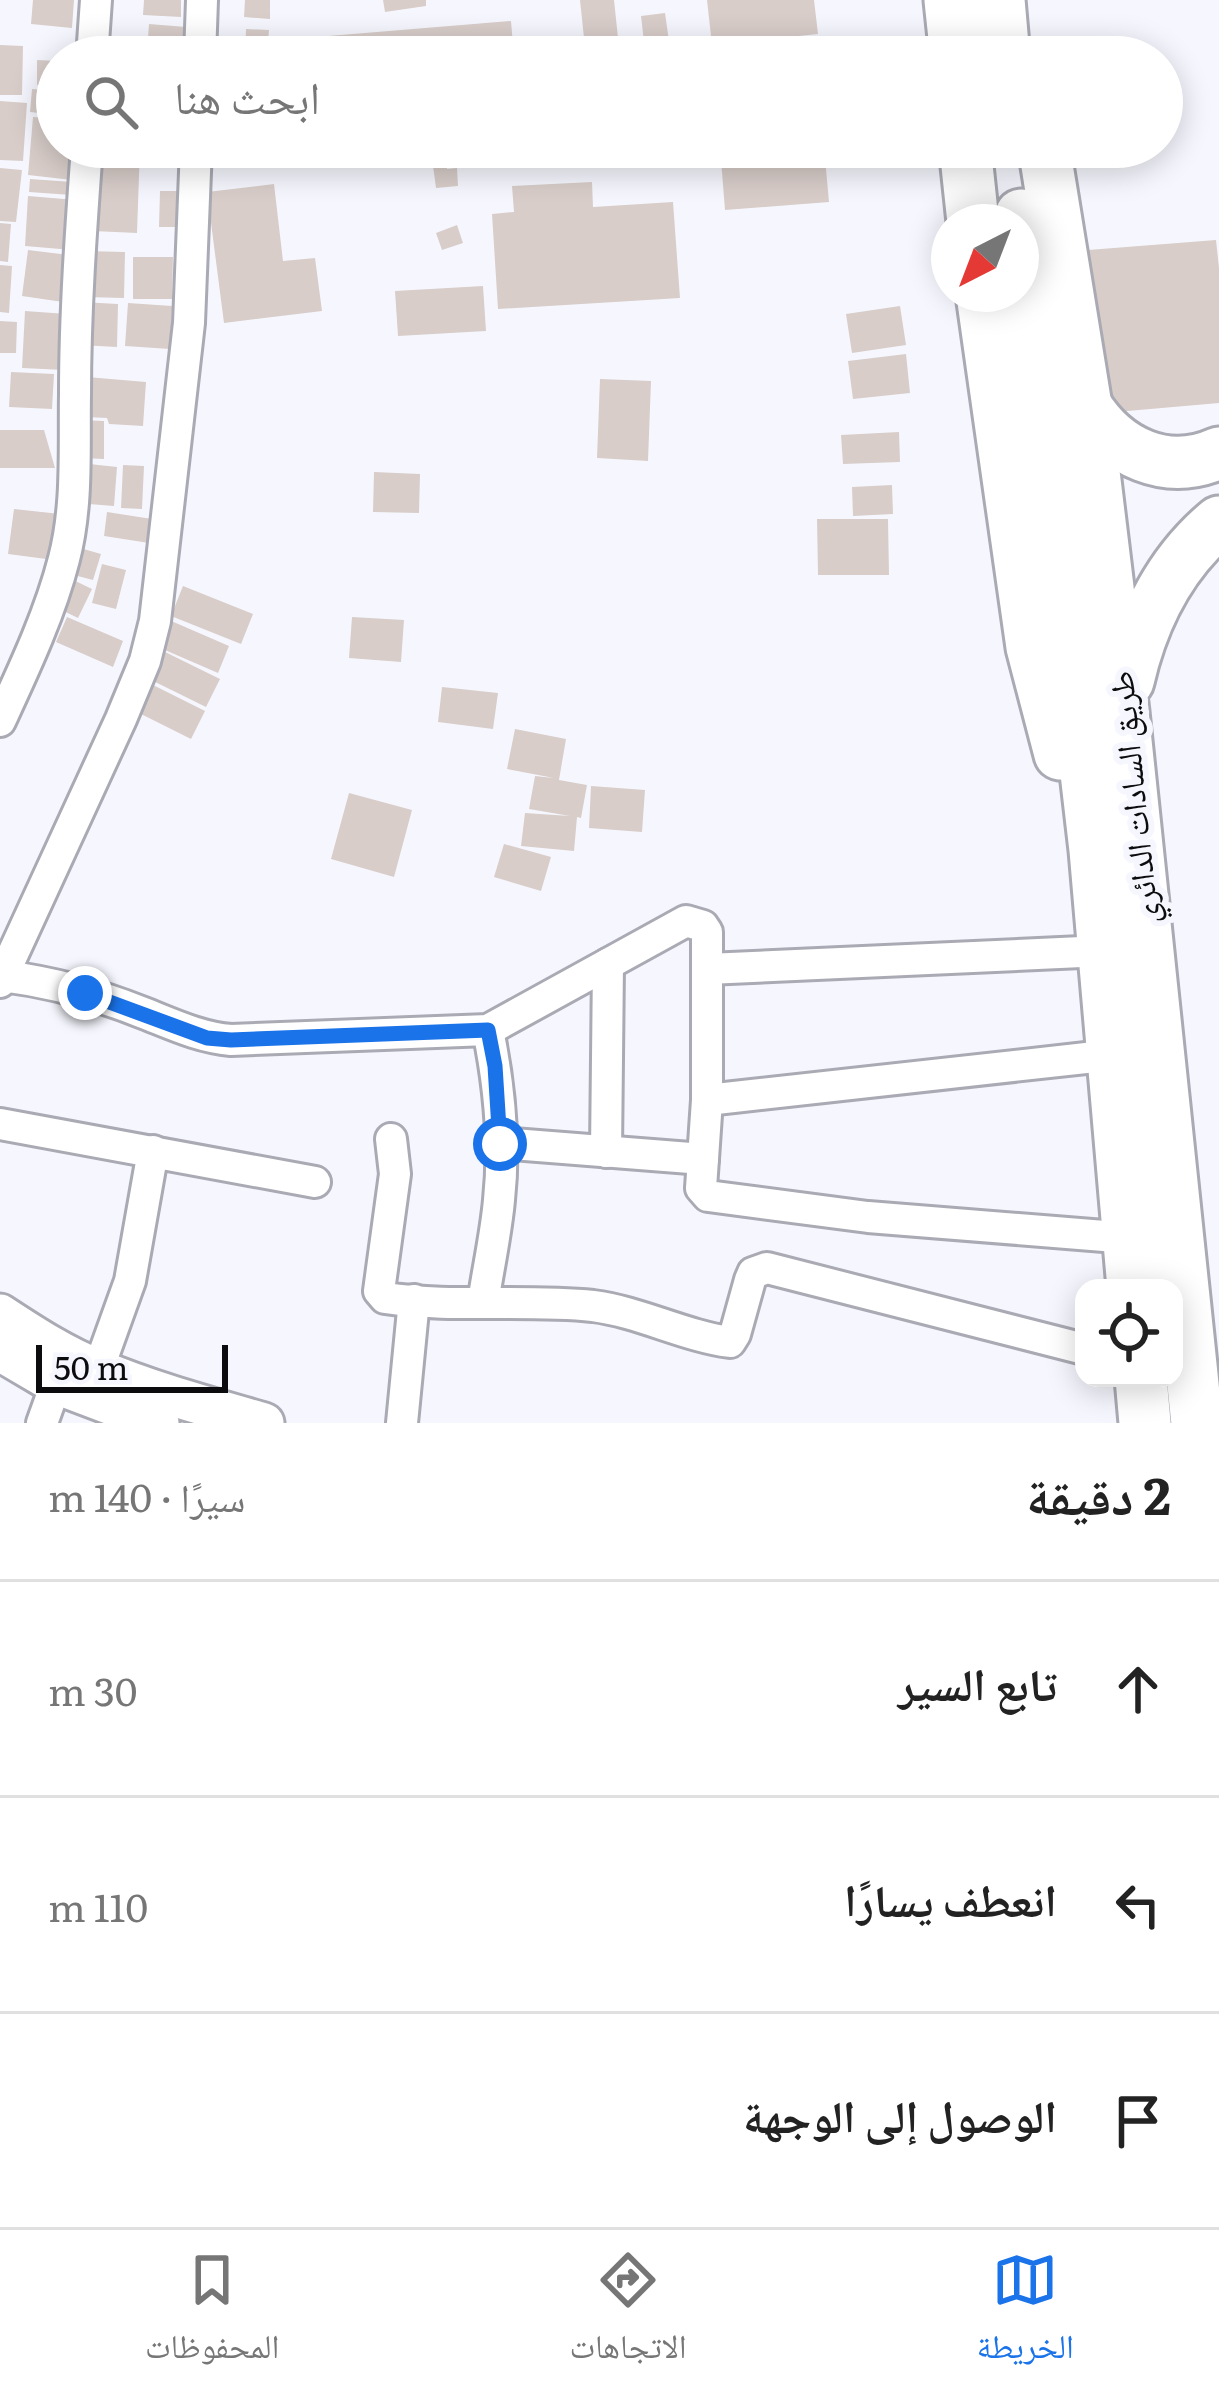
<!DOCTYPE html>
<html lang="ar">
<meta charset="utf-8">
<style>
body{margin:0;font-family:Literata,"Noto Naskh Arabic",serif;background:#f2f2f2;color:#222;direction:rtl}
.controls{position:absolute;right:36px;bottom:36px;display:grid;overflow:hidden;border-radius:24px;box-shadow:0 6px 30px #0003}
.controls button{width:108px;height:108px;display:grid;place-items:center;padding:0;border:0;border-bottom:3px solid #e0e0e0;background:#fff;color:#222;font:60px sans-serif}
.compass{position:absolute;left:931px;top:204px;width:108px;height:108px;border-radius:50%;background:#fff;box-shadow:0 6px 30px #0003;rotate:222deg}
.scale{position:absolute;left:36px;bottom:30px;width:192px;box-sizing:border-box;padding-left:12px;border:6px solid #0c0c0f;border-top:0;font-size:33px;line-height:42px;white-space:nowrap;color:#0c0c0f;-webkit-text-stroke:9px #f6f7fe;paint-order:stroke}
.stop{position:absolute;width:36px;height:36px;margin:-27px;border:9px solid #1a73e8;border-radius:50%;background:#fff}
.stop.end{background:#1a73e8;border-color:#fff;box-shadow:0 3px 12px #0008}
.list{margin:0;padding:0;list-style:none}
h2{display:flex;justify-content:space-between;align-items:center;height:156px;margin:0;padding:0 48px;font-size:51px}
h2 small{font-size:39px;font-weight:400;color:#767676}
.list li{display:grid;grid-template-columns:78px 1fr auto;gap:36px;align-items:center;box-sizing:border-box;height:216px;padding:0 48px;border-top:3px solid #e0e0e0}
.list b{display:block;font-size:45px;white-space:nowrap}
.list em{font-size:39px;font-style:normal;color:#767676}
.icon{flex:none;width:66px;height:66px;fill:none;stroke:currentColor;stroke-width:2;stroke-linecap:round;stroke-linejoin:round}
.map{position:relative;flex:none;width:1219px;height:1423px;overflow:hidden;direction:ltr}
.search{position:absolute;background:#fff;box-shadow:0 6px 30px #0003;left:36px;right:36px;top:36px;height:132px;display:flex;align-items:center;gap:30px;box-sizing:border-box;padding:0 42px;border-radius:66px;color:#767676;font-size:45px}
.sheet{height:804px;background:#fff}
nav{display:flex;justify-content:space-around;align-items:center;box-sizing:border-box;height:168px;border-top:3px solid #e0e0e0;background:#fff;font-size:33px;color:#767676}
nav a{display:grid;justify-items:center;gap:6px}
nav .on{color:#1a73e8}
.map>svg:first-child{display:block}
</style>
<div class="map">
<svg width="1219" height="1423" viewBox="0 0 1219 1423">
<rect width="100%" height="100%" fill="#f6f7fe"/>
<g fill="#d8cdc9">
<path d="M33 0H74L72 28 31 24Z"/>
<path d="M144 0H181V17L143 15Z"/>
<path d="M245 0H270V19L244 17Z"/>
<path d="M383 0H426V6L385 12Z"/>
<path d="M580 0H614L620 57H586Z"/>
<path d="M707 0H814L818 34 712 45Z"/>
<path d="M665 13 670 48 645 51 641 16Z"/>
<path d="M511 21 514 57H294L292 39Z"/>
<path d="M149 24 186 27 184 55 147 53Z"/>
<path d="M246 29 269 30 267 57H245Z"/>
<path d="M900 40 901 57H869L868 41Z"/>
<path d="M0 45 23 46 22 95H0Z"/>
<path d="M37 60 57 61V86L37 85Z"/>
<path d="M32 89 57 91V115L30 112Z"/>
<path d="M0 101 27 103 23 161 0 160Z"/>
<path d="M33 117 57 119V147H75L72 180 28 175Z"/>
<path d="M96 147H140L137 233 93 231Z"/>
<path d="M720 147H824L829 202 725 210Z"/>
<path d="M446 150 447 169 457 168 458 186 436 188 431 151Z"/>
<path d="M0 168 22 170 16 222 0 221Z"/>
<path d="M30 179 72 182 71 195 29 192Z"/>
<path d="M592 182 593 207 673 202 680 298 498 309 492 214 514 212 512 186Z"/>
<path d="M274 184 283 261 315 258 322 311 224 323 207 192Z"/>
<path d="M160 191H185L184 227H159Z"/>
<path d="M28 196 76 200 72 250 25 246Z"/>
<path d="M0 223 11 224 8 262 0 261Z"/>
<path d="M457 225 463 243 442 250 436 233Z"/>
<path d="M1216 240 1219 268V403L1116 412 1100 389 1088 250Z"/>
<path d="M28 250 69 255 63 302 22 296Z"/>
<path d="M85 251 125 252 124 298 85 297Z"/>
<path d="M133 257H173L172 299H133Z"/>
<path d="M0 265 12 266 9 313 0 312Z"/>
<path d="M483 286 486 331 398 336 395 291Z"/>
<path d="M81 302 118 304 117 347 79 345Z"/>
<path d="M128 303 172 306 170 349 125 346Z"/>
<path d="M900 306 906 345 852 353 846 314Z"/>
<path d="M25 311 67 314 64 370 22 368Z"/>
<path d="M0 321 17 322 16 353H0Z"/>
<path d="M906 354 910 393 853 399 848 361Z"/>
<path d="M11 372 54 374 52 409 9 407Z"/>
<path d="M87 377 146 382 143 426 109 424 107 418 85 417Z"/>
<path d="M600 379 651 381 648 461 597 458Z"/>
<path d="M81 420 104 421V459L80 458Z"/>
<path d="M0 430H44L55 468H0Z"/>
<path d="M899 432 900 462 843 464 841 435Z"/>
<path d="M80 463 117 467 114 506 76 503Z"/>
<path d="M123 465 144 466 142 509 121 508Z"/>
<path d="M374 472 420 474 419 513 373 512Z"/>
<path d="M892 485 893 514 853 516 852 487Z"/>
<path d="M14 509 60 514 54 560 8 554Z"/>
<path d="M107 512 152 519 149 543 104 536Z"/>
<path d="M817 519H888L889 575H818Z"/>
<path d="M73 546 101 554 93 580 66 573Z"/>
<path d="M102 564 126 570 116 609 92 603Z"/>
<path d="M65 576 92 589 78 618 51 605Z"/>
<path d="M183 586 253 614 241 644 171 616Z"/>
<path d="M67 617 123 641 113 667 56 642Z"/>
<path d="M352 617 404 620 401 662 349 658Z"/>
<path d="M169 620 229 646 218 673 158 647Z"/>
<path d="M159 649 220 679 206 707 145 677Z"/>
<path d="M143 680 205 711 191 739 129 708Z"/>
<path d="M442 687 498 693 493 729 438 722Z"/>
<path d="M515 729 566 739 559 780 587 785 581 818 577 817 574 851 521 846 525 813 570 816 529 809 535 776 554 778 507 769Z"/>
<path d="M591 786 645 790 642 832 589 828Z"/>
<path d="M349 793 412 810 394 877 331 859Z"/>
<path d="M504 844 551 857 541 891 494 877Z"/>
</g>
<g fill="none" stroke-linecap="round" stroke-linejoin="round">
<defs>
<g id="minor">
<path d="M92 57 96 0"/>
<path d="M200 57 202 0"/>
<path d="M0 721C24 669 50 614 64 559 78 505 74 449 75 394 75 312 81 229 87 147"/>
<path d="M707 969 1104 951"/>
<path d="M3 976C50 982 96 994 141 1012 172 1024 198 1037 231 1040L488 1030 686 921 703 926 707 932V1100L701 1188 708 1196 868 1217 1129 1238"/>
<path d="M0 982 121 719 145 661 155 621 189 323 196 147"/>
<path d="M707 1100 1113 1055"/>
<path d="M0 1124 315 1182"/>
<path d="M391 1139 395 1174 379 1291 385 1298C453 1308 524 1299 593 1306 640 1312 684 1336 730 1342L735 1334 750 1280 753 1273 767 1268 1084 1349"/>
<path d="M500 1143 703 1159"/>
<path d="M606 1152 608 964"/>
<path d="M483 1303C488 1269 496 1234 499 1200 505 1144 499 1084 488 1030"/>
<path d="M98 1370 130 1281 153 1151"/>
<path d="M42 1423 56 1384"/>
<path d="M402 1423 414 1300"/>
</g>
<g id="tertiary">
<path d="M0 1314C32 1335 64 1356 100 1370 153 1392 209 1407 264 1423"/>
<path d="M0 1351 56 1384 159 1423"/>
</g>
<g id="trunk">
<path d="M950 0 956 57"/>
<path d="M999 0 1004 57"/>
<path d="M965 147 973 222"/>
<path d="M1044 147 1086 406 1123 712 1197 1423"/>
<path d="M1021 215 1095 850 1133 1288"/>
<path d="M982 294 1032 647 1060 754"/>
<path d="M1086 406C1115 452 1166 477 1219 453"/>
<path d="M1128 681C1142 620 1170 563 1219 522"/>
<path d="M1141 1378 1145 1423"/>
</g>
</defs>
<use href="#minor" stroke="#a9aab3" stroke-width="36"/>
<use href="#tertiary" stroke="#a9aab3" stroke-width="45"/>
<use href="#trunk" stroke="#a9aab3" stroke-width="57"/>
<use href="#minor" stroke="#fff" stroke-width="30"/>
<use href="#tertiary" stroke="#fff" stroke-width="39"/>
<use href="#trunk" stroke="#fff" stroke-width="51"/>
</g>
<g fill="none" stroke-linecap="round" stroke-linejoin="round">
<path stroke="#1a73e8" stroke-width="15" d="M85 993 207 1038 231 1040 488 1030 495 1066 500 1144"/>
</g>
<g text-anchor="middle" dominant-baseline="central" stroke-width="12" stroke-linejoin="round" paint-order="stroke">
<g font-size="33" fill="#0c0c0f" stroke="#f6f7fe">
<text transform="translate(1131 798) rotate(-96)">طريق السادات الدائري</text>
</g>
</g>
</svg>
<div class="controls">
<button><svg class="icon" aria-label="locate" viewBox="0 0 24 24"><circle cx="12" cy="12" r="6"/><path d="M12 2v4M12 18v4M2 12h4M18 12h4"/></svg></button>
</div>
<svg class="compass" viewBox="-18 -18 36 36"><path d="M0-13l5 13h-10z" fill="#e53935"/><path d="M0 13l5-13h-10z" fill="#767676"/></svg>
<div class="scale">50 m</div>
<div class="stop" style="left:500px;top:1144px"></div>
<div class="stop end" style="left:85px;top:993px"></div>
<div class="search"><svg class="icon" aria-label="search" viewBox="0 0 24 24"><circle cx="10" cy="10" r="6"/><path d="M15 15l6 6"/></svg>ابحث هنا</div>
</div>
<section class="sheet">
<h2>2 دقيقة<small>سيرًا · 140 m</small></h2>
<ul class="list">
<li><svg class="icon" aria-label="ahead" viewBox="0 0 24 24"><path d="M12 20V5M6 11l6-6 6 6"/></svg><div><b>تابع السير</b></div><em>30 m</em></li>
<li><svg class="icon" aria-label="left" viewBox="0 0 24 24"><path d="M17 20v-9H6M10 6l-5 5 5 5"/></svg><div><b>انعطف يسارًا</b></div><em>110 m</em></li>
<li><svg class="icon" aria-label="arrive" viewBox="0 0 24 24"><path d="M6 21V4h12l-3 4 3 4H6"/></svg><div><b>الوصول إلى الوجهة</b></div></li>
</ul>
</section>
<nav>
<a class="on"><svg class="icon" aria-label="map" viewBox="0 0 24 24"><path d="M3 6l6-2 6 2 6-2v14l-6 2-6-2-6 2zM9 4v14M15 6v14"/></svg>الخريطة</a>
<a><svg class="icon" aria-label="directions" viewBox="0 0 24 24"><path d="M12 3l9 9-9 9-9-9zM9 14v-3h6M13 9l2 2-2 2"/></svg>الاتجاهات</a>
<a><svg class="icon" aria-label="saved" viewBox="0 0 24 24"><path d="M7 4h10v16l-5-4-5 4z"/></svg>المحفوظات</a>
</nav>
